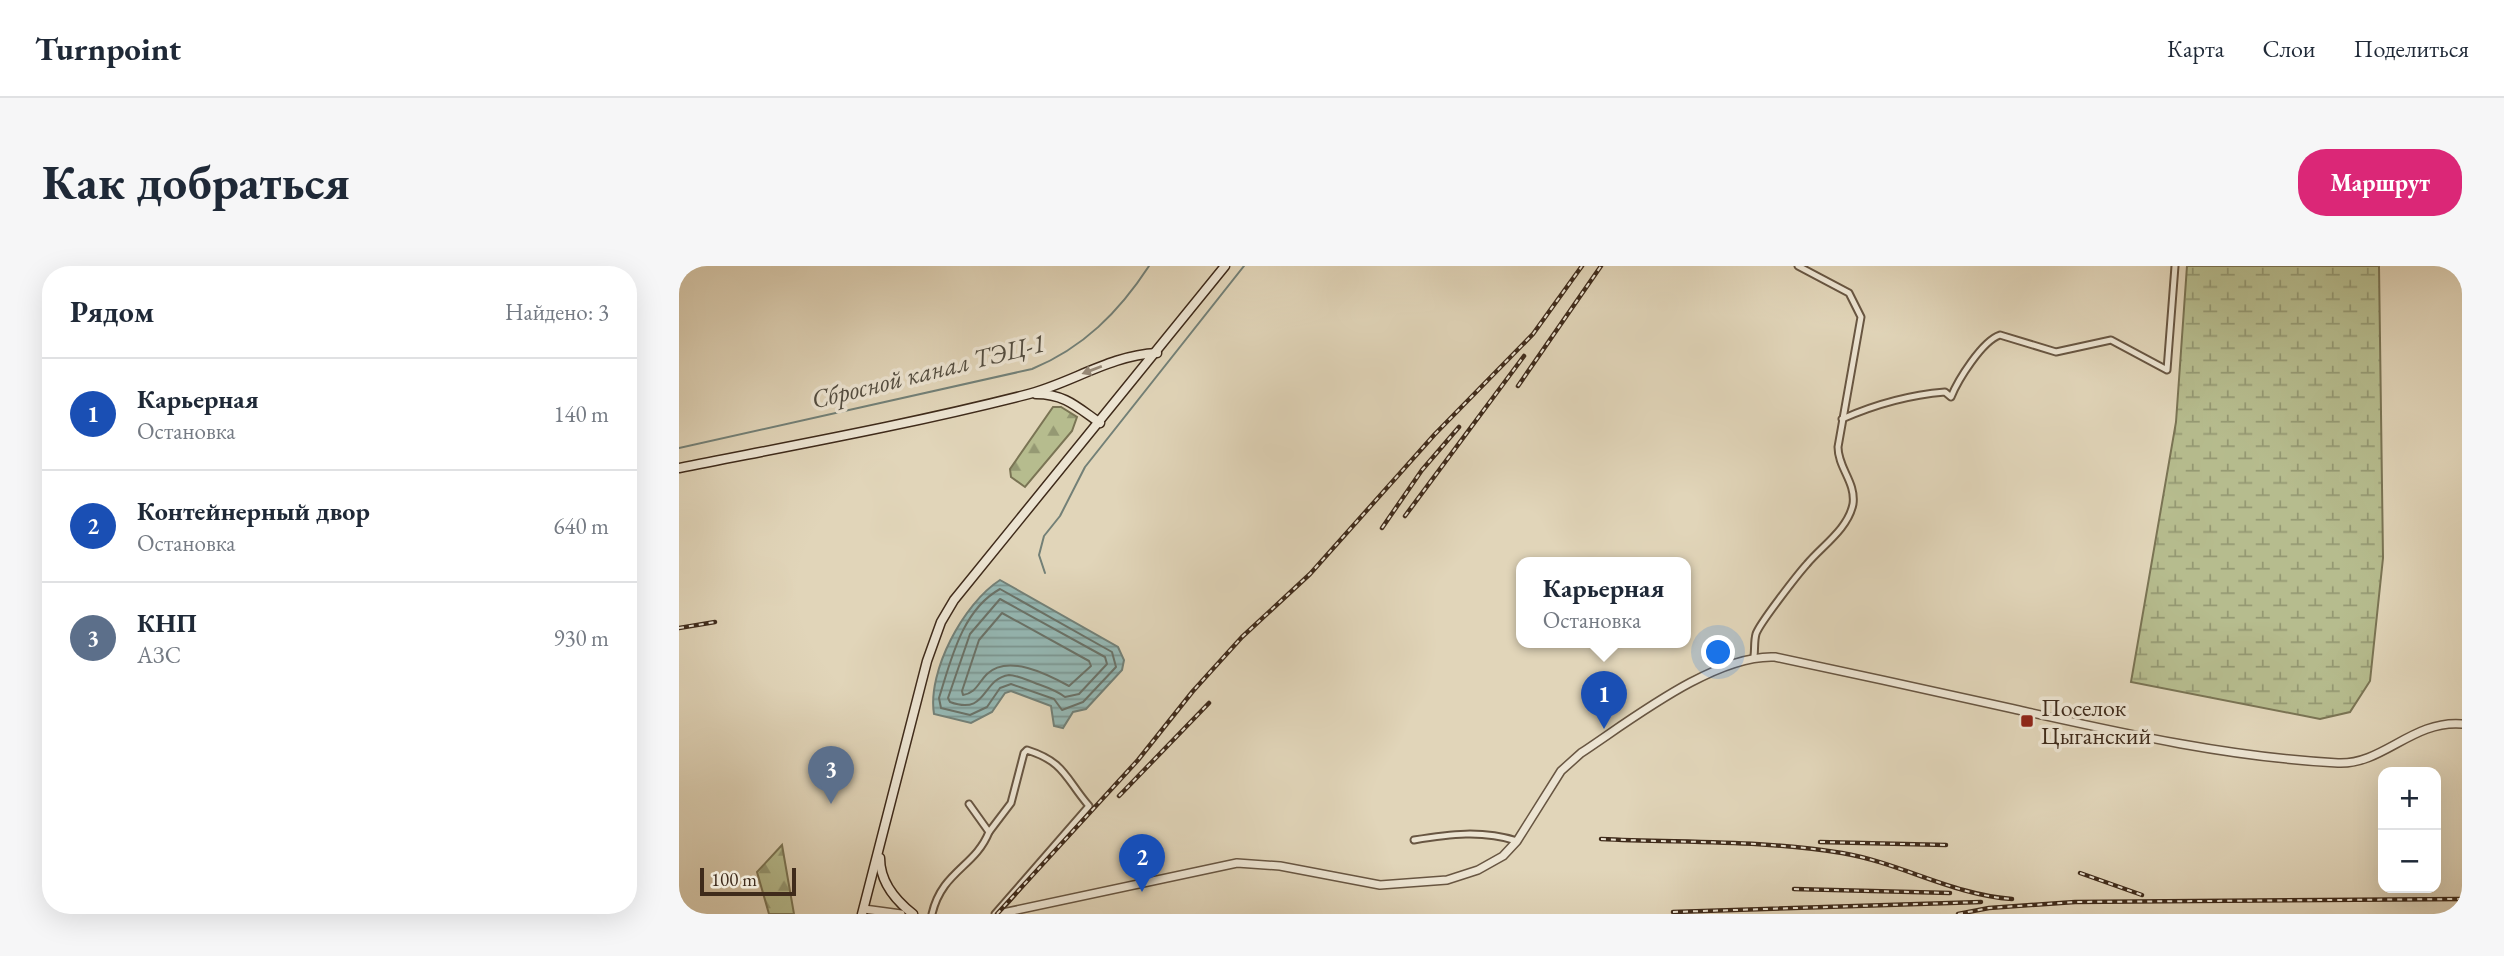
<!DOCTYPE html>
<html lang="ru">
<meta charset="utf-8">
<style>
body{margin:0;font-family:"EB Garamond",serif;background:#f6f6f7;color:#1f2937}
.controls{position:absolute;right:21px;bottom:21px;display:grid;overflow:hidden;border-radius:14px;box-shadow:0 7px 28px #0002}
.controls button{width:63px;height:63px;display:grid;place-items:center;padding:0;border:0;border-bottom:2px solid #e0e1e3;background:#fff;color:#1f2937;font:35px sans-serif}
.scale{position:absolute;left:21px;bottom:18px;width:96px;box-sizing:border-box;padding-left:7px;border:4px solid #3f2b1b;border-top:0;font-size:19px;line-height:24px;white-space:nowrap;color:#3f2b1b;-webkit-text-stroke:5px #ece4d2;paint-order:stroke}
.you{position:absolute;left:1040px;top:387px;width:24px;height:24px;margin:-18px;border:5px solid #fff;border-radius:50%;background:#1a73e8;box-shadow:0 0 0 10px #1a73e833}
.badge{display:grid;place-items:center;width:46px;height:46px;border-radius:50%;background:#db2777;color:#fff;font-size:23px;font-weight:700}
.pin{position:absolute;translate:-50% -58px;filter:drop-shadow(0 2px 4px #0008)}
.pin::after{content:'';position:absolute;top:37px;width:24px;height:21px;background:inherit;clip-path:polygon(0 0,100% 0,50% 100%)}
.popup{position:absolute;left:837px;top:291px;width:175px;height:91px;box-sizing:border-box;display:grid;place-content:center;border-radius:14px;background:#fff;filter:drop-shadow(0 2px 5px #0005);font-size:23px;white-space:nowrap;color:#747a83}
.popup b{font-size:26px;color:#1f2937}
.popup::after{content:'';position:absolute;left:50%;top:100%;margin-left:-14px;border:14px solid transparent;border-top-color:#fff}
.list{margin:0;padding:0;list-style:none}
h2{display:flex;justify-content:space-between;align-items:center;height:91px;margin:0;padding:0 28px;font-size:30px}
h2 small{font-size:23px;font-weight:400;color:#747a83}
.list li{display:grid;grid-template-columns:46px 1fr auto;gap:21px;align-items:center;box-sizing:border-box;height:112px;padding:0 28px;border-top:2px solid #e0e1e3}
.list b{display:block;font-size:26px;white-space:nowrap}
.list p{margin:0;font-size:23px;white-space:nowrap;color:#747a83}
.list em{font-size:23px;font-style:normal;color:#747a83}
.map{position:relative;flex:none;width:1783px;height:648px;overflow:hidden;border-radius:28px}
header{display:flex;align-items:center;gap:42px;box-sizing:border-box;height:98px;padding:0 35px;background:#fff;border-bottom:2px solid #e0e1e3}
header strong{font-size:33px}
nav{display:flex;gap:38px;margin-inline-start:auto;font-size:24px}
.intro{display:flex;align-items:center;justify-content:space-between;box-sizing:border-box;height:168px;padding:0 42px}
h1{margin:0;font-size:49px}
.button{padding:18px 32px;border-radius:28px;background:#db2777;color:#fff;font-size:24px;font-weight:700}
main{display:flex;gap:42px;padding:0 42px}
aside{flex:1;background:#fff;border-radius:28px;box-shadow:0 7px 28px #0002}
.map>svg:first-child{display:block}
</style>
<header>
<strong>Turnpoint</strong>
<nav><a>Карта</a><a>Слои</a><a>Поделиться</a></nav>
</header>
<div class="intro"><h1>Как добраться</h1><a class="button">Маршрут</a></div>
<main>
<aside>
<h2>Рядом<small>Найдено: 3</small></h2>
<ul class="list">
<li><span class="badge" style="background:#1a4fb4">1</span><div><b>Карьерная</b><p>Остановка</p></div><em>140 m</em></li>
<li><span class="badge" style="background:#1a4fb4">2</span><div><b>Контейнерный двор</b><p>Остановка</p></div><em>640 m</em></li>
<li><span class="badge" style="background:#5c6f8a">3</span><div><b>КНП</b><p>АЗС</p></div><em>930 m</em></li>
</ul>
</aside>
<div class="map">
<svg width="1783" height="648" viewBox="0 0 1783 648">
<defs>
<pattern id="forest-firs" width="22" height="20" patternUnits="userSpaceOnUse" patternTransform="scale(1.75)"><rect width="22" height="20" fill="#b6bc8e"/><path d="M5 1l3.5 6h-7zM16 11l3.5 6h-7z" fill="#959973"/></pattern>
<pattern id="wetland-marsh" width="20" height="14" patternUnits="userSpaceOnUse" patternTransform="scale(1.75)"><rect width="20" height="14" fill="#b6bc8e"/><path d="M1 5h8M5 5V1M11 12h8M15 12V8" fill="none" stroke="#959973"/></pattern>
<pattern id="water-rules" width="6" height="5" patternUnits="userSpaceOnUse" patternTransform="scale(1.75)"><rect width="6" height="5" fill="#95b8b4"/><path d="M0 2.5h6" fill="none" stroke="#7b9692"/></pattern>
</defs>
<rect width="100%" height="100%" fill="#e1d5b9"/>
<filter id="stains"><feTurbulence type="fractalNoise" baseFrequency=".00286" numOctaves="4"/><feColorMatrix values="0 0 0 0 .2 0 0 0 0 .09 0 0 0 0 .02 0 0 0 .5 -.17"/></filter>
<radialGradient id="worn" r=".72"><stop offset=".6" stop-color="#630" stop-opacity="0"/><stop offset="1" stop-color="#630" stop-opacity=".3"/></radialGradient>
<g fill="url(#forest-firs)" stroke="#7a7454" stroke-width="2">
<path d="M374 141H382L398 151 393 165 346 221 332 211 331 203Z"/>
<path d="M103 579 115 648H90L78 606Z"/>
</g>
<path fill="url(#wetland-marsh)" stroke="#7a7454" stroke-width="2" d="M1508 0H1700L1704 292 1691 415 1671 446 1641 453 1452 416 1497 156Z"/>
<path fill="url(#water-rules)" stroke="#738077" stroke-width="2" d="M321 314 439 381 445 394 443 404 407 443 394 446 384 462 375 460 372 440 332 425 326 427 313 446 292 457 255 448C248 405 285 337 321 314Z"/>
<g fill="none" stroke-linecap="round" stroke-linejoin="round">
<g stroke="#6a7268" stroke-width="2">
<path d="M321 323 433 386 437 401 404 436 383 444 375 433 332 418 321 422 308 441 291 449 262 442 260 432C272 394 283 344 321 323Z"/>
<path d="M321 333 426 391 428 398 400 428 386 431C377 424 367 421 356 417 348 414 338 409 330 409 302 413 309 450 271 436L269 432 291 368Z"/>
<path d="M323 347 410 395 412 400 390 420C368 408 329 388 308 408 299 417 297 427 284 429L283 425 300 374Z"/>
</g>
<g stroke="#738077" stroke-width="2">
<path d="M0 182 353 103C404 82 440 46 470 0"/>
<path d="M366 307 360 289 365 270 381 250 406 201 565 0"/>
</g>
<defs>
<g id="minor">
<path d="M1163 153C1197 138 1229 129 1266 126L1272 131C1279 114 1303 75 1321 69L1377 86 1432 74 1488 104 1496 0"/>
<path d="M1075 390C1076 383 1075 375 1077 368 1080 358 1119 308 1128 298 1143 280 1169 263 1174 238 1177 216 1159 202 1159 181L1182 51 1170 27 1119 0"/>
<path d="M310 566 332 537 345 487 348 484C386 496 386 512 410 540L316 648"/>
<path d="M735 574C771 568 803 564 838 575"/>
<path d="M253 648C263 605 296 601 310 566L290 538"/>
</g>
<g id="tertiary">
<path d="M185 643 222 648"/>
<path d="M319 648 558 597 601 600 701 619 768 614 799 604 824 590 838 575 882 505 902 487C952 454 1036 388 1096 391 1176 408 1255 425 1335 443 1443 467 1548 491 1659 497 1704 499 1733 454 1783 458"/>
</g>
<g id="secondary">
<path d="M357 128C386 128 398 141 421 157"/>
<path d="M0 202C116 179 232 158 346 129 391 118 431 89 478 87"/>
<path d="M201 592C201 615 216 634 234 648"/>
<path d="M183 648 248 395 262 356 275 334 546 0"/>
</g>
</defs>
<use href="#minor" stroke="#685642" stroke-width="9"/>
<use href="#tertiary" stroke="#685642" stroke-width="10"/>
<use href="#secondary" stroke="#3f2b1b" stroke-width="11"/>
<use href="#minor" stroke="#ece4d2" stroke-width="5"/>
<use href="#tertiary" stroke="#ece4d2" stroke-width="7"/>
<use href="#secondary" stroke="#ece4d2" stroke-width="8"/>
<defs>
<g id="rail">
<path d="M839 120 922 0"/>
<path d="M726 250 845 90"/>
<path d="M703 262 743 204 780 161"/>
<path d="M0 362 36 356"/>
<path d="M440 530 530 437"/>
<path d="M922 573C1001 577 1085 574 1163 587 1222 597 1274 629 1333 633"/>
<path d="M1141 576 1267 579"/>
<path d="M1401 607 1463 629"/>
<path d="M1115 623 1271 627"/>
<path d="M994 646 1302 636"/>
<path d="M318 648 459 494 514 425 563 371 631 308 756 168 854 68 903 0"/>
<path d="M1279 648 1310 642 1396 636 1783 633"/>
</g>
</defs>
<use href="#rail" stroke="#3f2b1b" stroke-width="4.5"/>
<use href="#rail" stroke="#ece4d2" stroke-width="2" stroke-dasharray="5" stroke-linecap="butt"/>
</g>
<defs><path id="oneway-solid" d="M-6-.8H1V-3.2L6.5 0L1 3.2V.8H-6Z" transform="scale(1.75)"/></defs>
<use fill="#968876" href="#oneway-solid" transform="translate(413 104) rotate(159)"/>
<rect fill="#8f2418" stroke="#ece4d2" stroke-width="2.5" x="1341" y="448" width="14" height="14" rx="3.5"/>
<g text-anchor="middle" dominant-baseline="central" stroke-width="7" stroke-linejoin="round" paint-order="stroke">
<g font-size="24" fill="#3f2b1b" stroke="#ece4d2" text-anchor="start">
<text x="1362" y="441">Поселок<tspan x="1362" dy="28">Цыганский</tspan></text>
</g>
<g font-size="26" font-style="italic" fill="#544e41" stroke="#ece4d2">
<text transform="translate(249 105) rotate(-14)">Сбросной канал ТЭЦ-1</text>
</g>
</g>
<rect width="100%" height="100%" filter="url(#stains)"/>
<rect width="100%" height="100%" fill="url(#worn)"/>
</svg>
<div class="controls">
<button>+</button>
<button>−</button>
</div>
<div class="scale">100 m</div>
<div class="you"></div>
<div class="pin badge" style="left:925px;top:463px;background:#1a4fb4">1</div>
<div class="popup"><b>Карьерная</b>Остановка</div>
<div class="pin badge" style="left:463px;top:626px;background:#1a4fb4">2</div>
<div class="pin badge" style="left:152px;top:538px;background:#5c6f8a">3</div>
</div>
</main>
